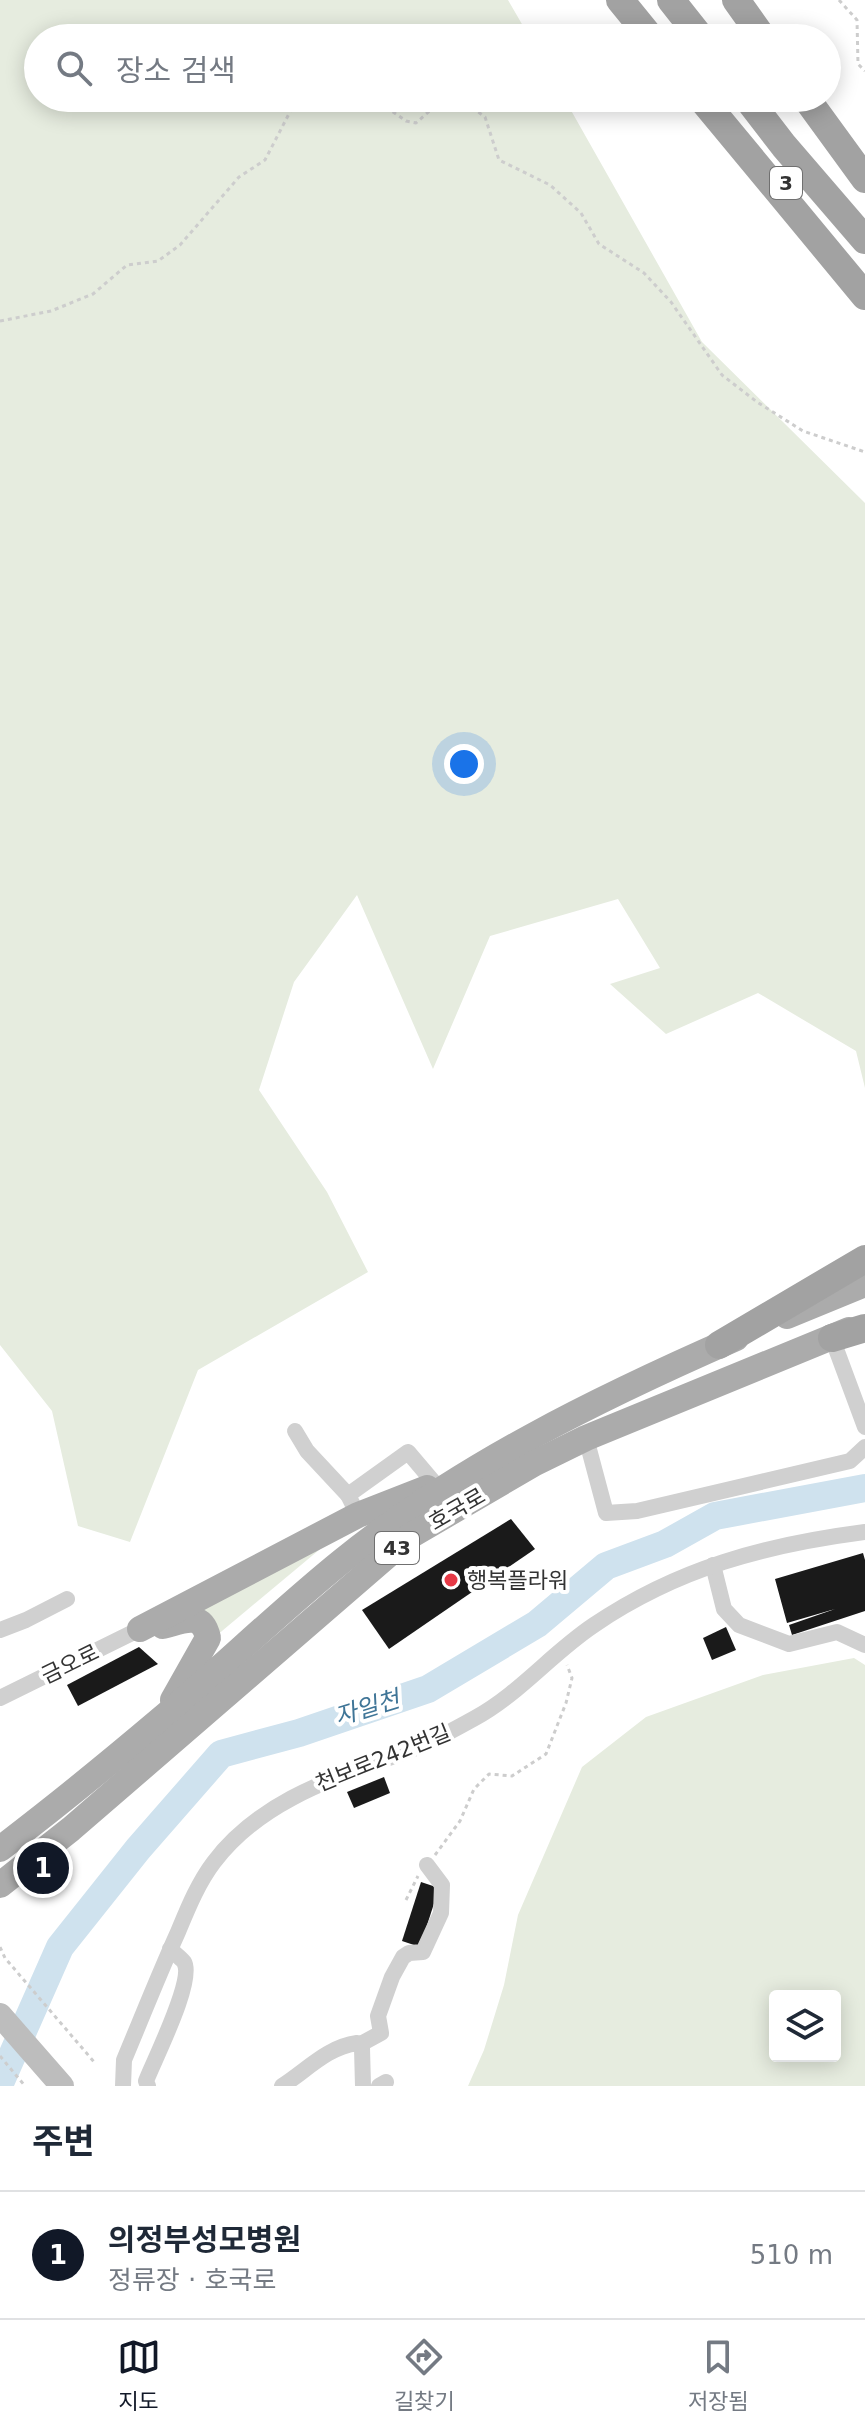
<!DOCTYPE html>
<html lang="ko">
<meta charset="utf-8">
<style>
body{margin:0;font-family:"DejaVu Sans","Noto Sans KR",sans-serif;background:#f6f6f7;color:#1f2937}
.controls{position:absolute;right:24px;bottom:24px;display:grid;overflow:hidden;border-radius:8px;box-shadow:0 4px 20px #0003}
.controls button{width:72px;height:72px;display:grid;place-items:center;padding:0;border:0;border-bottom:2px solid #e0e1e3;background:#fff;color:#1f2937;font:40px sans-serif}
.you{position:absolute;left:464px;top:764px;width:28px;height:28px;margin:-20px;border:6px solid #fff;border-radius:50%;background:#1a73e8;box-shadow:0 0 0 12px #1a73e833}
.badge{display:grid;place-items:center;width:52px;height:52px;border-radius:50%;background:#111827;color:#fff;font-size:26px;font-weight:700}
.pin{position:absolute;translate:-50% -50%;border:4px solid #fff;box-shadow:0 2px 8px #0006}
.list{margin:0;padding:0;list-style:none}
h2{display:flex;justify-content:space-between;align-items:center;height:104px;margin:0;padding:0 32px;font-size:34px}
h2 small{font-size:26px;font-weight:400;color:#747a83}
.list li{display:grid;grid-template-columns:52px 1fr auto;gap:24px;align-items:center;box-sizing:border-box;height:128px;padding:0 32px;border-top:2px solid #e0e1e3}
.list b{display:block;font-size:30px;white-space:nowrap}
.list p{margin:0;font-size:26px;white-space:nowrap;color:#747a83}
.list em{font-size:26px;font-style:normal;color:#747a83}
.icon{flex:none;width:44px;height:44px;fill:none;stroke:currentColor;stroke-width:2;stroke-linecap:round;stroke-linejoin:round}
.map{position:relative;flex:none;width:865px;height:2086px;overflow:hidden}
.search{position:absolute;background:#fff;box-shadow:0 4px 20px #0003;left:24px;right:24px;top:24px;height:88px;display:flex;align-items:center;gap:20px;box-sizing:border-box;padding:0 28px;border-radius:44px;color:#747a83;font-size:30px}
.sheet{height:232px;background:#fff}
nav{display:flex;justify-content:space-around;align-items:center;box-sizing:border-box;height:112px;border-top:2px solid #e0e1e3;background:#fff;font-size:22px;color:#747a83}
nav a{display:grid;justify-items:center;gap:4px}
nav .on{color:#111827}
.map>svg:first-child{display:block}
</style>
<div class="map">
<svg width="865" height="2086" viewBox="0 0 865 2086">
<rect width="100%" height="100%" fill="#fff"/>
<g fill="#e6ecdf" fill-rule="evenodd">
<path d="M0 0H508L530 38H38V98H564L702 342 865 503V1088L856 1051 758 993 666 1034 610 984 660 968 618 899 490 936 433 1069 357 895 294 982 259 1090 327 1192 368 1272 198 1370 130 1542 78 1526 52 1411 0 1345Z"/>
<path d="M325 1545 216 1636 195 1608Z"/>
<path d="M854 1658 865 1665V2086H468L484 2050 504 1985 518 1915 582 1767 646 1717 763 1675ZM835 1996V2056H775V1996Z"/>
</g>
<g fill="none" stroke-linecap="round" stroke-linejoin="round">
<path stroke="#cfe2ee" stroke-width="28" d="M0 2083 60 1947 138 1849 221 1754 299 1733 428 1689 537 1624 606 1566 665 1544 715 1516 865 1488"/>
</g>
<g fill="#1a1a1a">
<path d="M511 1519 535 1549 389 1649 362 1610Z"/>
<path d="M863 1553 865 1560V1611L792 1635 789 1625 835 1609 787 1623 775 1579Z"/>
<path d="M726 1627 736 1650 712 1660 703 1638Z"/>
<path d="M139 1647 158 1664 78 1706 67 1685Z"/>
<path d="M384 1777 390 1793 354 1808 347 1792Z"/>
<path d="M421 1882 439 1888 420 1947 402 1941Z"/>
</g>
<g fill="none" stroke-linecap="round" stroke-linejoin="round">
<g stroke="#cdcdcd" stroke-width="3" stroke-dasharray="4 4" stroke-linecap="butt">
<path d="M839 0 857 20 858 64 865 71"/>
<path d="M373 98 406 121 416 123 444 98"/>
<path d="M459 98 485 117 499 160 550 185 581 213 599 244 644 273 671 302 722 375 757 402 803 431 865 452"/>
<path d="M0 321 51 311 93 294 127 265 158 261 180 245 239 177 265 160 292 108 312 98"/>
<path d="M435 1855 460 1821 474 1789 489 1774 512 1776 546 1754 566 1703 572 1678 567 1665"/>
<path d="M406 1900 418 1876"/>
<path d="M0 1947 5 1958 95 2063"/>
<path d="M0 2056 25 2086"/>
</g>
<g stroke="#d0d0d0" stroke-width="16">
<path d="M832 1338 865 1427"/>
<path d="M295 1431 307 1451 348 1495 353 1505"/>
<path d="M586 1438 606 1513 637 1511 850 1461 865 1447"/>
<path d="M348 1495 408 1452 436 1485"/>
<path d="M713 1565 724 1609 739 1625 789 1644 837 1632 865 1645"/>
<path d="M0 1630 26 1620 67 1599"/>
<path d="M0 1698 140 1629"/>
<path d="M359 2045 381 2033 378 2016 392 1977 403 1957 409 1953 423 1952 441 1913 442 1885 427 1865"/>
<path d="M123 2086 124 2060C142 2017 159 1974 178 1932 188 1908 198 1883 214 1862 265 1795 346 1775 421 1746 439 1738 457 1728 475 1718 519 1694 552 1653 594 1625 678 1568 765 1545 865 1532"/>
<path d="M148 2086 146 2081C154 2060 195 1980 184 1962 181 1958 174 1953 170 1949"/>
<path d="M282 2086C306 2071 327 2047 357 2043L362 2048 363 2086"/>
<path d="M379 2086 386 2082"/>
</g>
<path stroke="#bdbdbd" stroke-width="24" d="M0 2015 62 2086"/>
<g stroke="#ababab" stroke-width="26">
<path d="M787 1316 865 1284"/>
<path d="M163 1626C183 1621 202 1610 208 1638L173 1700"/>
<path d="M140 1629 358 1515 427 1488"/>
<path d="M0 1849C54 1808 108 1764 160 1720 222 1668 280 1611 342 1561 460 1466 599 1398 736 1338"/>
<path d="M0 1885 71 1829 410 1536 535 1463 586 1438 849 1330"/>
</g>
<g stroke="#a2a2a2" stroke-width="28">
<path d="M620 0 651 38"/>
<path d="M671 0 701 38"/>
<path d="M736 0 763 38"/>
<path d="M701 98 865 296"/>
<path d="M747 98 784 146 865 240"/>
<path d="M806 98 865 179"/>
<path d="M832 1338 865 1328"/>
<path d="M719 1345 865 1259"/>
</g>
</g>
<circle fill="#e63946" stroke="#fff" stroke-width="3" cx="451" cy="1580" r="8"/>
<g text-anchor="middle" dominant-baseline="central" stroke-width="8" stroke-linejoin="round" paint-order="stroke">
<g fill="#fff" stroke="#707070" stroke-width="2">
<rect x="770" y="167" width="32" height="32" rx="6"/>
<rect x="375" y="1532" width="44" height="32" rx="6"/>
</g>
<g font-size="20" font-weight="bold" fill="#333">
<text x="786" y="183">3</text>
<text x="397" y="1548">43</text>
</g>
<g font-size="22" fill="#333" stroke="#fff">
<text transform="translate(457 1509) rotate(-30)">호국로</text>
<text transform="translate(70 1664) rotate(-26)">금오로</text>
<text transform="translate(383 1758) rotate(-22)">천보로242번길</text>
</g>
<g font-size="22" fill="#333" stroke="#fff" text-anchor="start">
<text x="467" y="1580">행복플라워</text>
</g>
<g font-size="24" font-style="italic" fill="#3f7597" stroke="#fff">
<text transform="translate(367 1708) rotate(-17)">자일천</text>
</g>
</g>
</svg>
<div class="controls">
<button><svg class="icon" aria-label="layers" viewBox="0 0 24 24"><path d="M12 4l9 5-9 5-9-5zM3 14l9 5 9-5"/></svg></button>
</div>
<div class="you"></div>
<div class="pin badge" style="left:43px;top:1868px">1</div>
<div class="search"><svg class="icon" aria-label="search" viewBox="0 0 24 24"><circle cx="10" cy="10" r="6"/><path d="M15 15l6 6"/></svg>장소 검색</div>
</div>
<section class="sheet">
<h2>주변<small></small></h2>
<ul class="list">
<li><span class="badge">1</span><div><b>의정부성모병원</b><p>정류장 · 호국로</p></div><em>510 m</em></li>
</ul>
</section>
<nav>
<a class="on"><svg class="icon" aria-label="map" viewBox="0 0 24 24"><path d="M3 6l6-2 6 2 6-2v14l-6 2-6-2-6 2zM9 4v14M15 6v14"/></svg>지도</a>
<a><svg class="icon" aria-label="directions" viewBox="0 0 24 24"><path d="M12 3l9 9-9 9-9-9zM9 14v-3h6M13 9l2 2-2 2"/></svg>길찾기</a>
<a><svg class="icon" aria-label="saved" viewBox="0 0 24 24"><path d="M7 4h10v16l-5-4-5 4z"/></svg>저장됨</a>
</nav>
